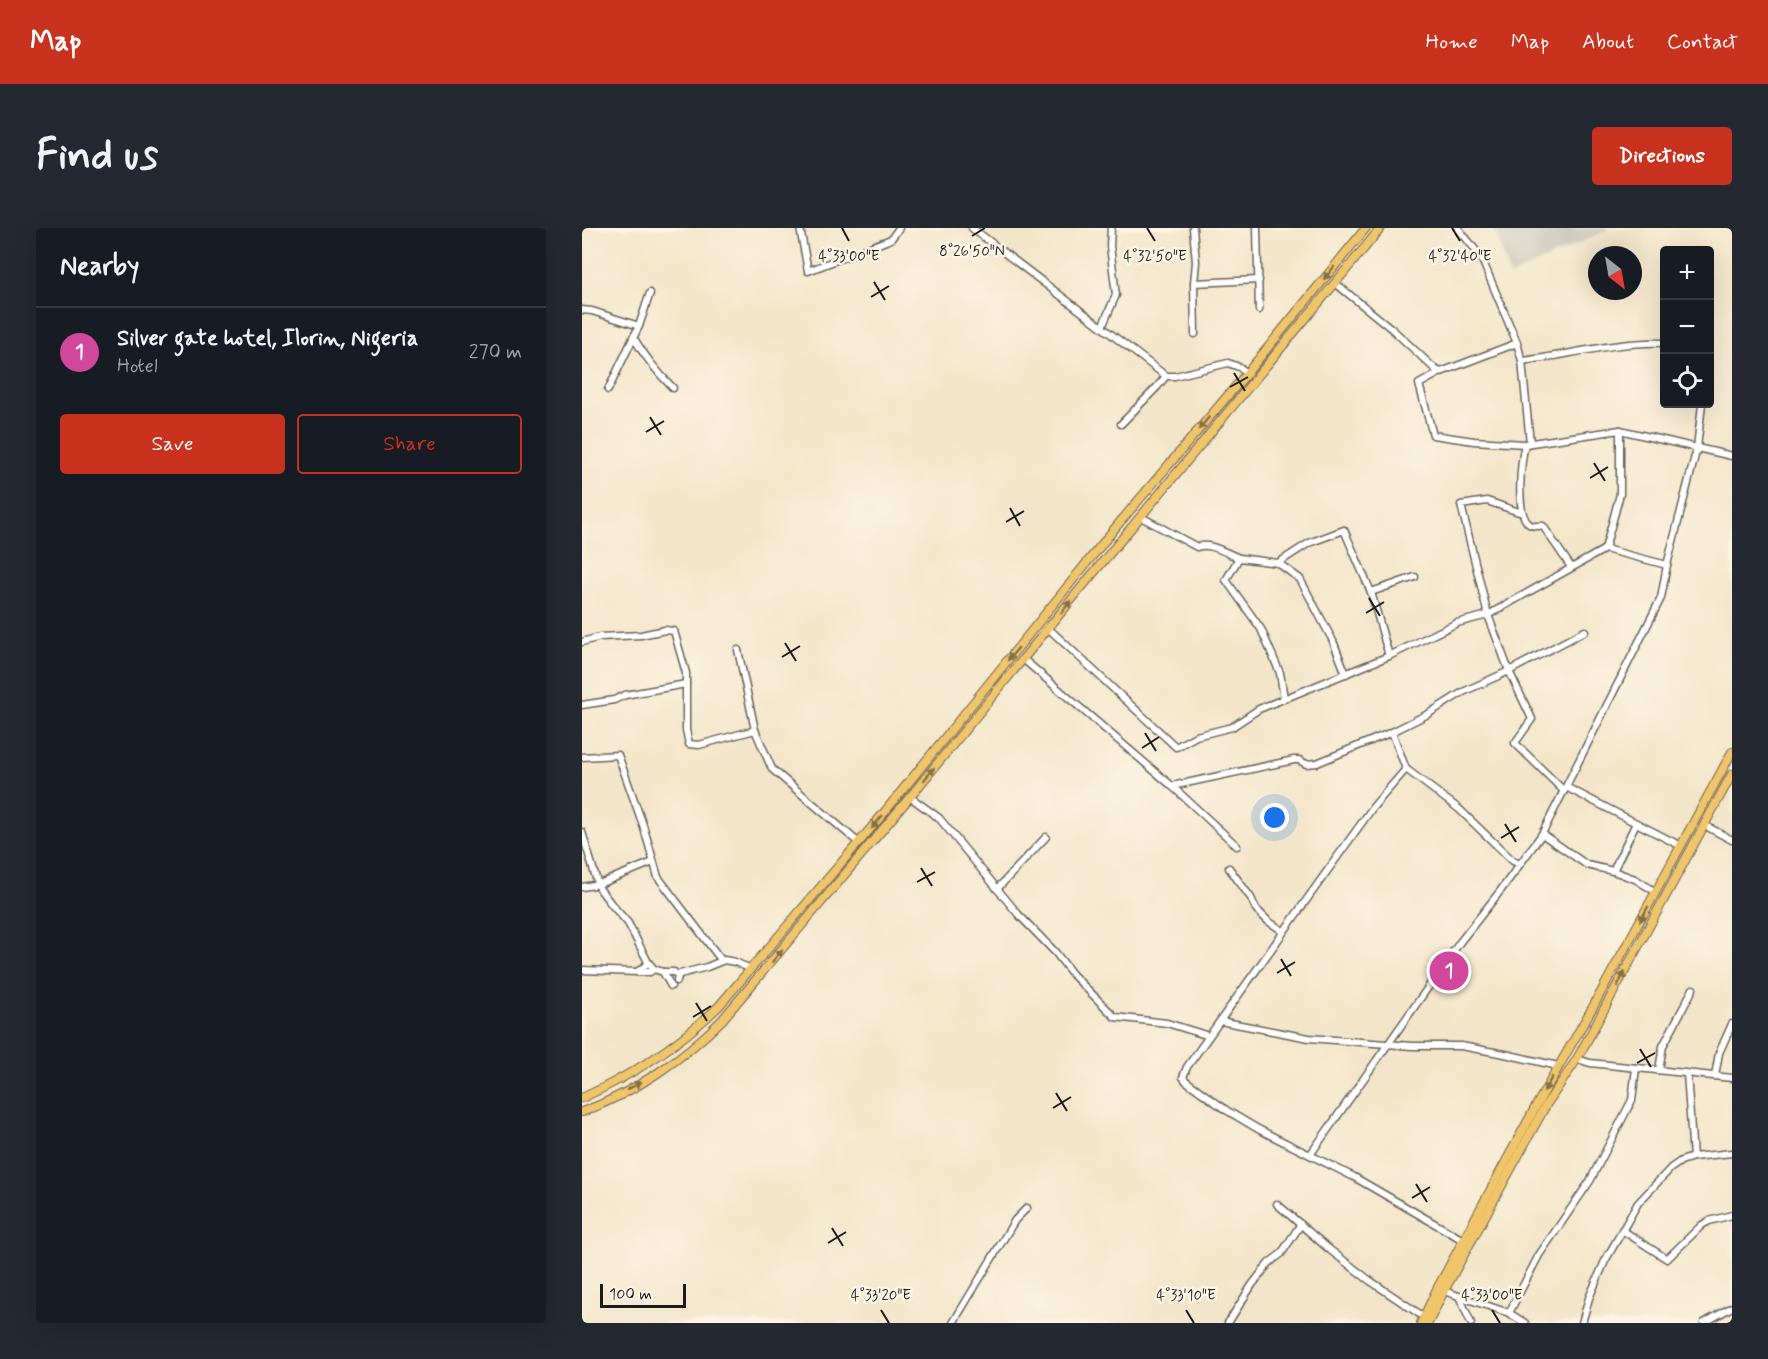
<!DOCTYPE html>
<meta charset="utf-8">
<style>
body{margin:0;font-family:Mynerve,sans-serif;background:#242831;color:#f1f3f6}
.controls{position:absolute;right:18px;top:18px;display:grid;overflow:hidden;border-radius:6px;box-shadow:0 6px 24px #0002}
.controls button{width:54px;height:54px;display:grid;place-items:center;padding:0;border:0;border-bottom:2px solid #363941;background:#171b24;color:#f1f3f6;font:30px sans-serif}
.compass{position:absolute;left:1006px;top:18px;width:54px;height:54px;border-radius:50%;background:#171b24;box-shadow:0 6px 24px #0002;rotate:149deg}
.scale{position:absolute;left:18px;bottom:15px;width:86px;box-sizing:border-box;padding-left:6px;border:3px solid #1c1c1c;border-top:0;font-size:16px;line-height:21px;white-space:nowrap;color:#1c1c1c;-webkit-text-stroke:4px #fcf5e5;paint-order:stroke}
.you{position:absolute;left:693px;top:590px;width:21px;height:21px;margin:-15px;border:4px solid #fff;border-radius:50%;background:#1a73e8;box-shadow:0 0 0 9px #1a73e833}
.badge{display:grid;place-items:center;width:39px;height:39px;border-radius:50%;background:#c8321e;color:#fff;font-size:20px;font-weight:700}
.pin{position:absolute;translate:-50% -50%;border:3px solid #fff;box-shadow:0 2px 6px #0006}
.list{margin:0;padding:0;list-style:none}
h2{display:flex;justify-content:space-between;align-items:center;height:78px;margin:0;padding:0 24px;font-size:26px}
h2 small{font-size:20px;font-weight:400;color:#9ea1a6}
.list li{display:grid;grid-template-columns:39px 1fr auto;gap:18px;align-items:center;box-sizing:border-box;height:90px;padding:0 24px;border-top:2px solid #363941}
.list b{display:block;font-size:22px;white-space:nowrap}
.list p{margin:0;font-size:20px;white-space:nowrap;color:#9ea1a6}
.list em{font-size:20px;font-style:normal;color:#9ea1a6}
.actions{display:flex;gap:12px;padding:18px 24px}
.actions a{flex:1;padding:14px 0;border:2px solid #c8321e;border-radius:6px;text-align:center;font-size:21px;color:#c8321e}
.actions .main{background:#c8321e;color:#fff}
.icon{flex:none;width:33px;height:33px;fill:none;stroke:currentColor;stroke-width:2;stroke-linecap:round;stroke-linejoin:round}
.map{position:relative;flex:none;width:1150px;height:1095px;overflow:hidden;border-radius:6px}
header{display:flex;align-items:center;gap:36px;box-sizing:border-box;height:84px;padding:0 30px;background:#c8321e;color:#fff}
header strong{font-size:28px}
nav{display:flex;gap:33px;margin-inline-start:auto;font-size:21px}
.intro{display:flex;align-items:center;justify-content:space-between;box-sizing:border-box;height:144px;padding:0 36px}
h1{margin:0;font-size:42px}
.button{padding:15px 27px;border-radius:6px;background:#c8321e;color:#fff;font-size:21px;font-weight:700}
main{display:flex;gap:36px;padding:0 36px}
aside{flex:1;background:#171b24;border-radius:6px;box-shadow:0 6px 24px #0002}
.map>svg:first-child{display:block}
</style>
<header>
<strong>Map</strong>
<nav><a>Home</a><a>Map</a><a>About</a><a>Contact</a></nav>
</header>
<div class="intro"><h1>Find us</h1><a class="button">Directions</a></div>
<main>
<aside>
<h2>Nearby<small></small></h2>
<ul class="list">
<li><span class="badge" style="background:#d1479c">1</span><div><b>Silver gate hotel, Ilorin, Nigeria</b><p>Hotel</p></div><em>270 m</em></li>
</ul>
<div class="actions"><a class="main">Save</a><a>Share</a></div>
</aside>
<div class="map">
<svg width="1150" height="1095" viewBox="0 0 1150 1095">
<rect width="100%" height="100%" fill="#fcf5e5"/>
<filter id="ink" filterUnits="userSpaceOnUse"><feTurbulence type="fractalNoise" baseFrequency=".0167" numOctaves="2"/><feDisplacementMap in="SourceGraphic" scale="12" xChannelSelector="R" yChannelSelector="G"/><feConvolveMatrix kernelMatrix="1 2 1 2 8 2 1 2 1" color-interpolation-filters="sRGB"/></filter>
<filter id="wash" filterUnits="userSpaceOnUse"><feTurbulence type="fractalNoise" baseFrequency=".008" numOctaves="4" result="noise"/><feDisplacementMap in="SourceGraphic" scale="24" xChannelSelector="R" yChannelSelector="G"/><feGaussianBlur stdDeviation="1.35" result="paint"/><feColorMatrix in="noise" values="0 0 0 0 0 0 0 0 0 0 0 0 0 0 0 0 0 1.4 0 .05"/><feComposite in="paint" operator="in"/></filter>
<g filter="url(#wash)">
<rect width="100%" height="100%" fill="#f3e5c9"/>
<path fill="#c8c4b8" d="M912 0H1024L1025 2 928 48Z"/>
</g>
<g filter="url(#ink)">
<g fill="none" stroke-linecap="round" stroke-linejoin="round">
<defs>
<g id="minor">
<path d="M218 0 226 43 309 11 317 0"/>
<path d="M390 0 584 148"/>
<path d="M611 0 614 34 612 55 613 106"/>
<path d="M675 0 677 82"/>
<path d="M876 0 899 29 935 115 940 133 948 215"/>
<path d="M612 55 677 52"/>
<path d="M753 55 810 101 854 142 859 144 935 115"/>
<path d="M0 82 10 83 57 98"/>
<path d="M520 99 534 67 528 18 529 0"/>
<path d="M51 109C63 129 75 144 91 160"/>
<path d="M940 133C988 127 1034 113 1082 115"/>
<path d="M859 144 837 156 851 207 892 213 943 216 1038 202 1115 220 1120 176"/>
<path d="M26 162 57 98 68 65"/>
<path d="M539 196 576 158 584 148H593L646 135 657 139 665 145"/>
<path d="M943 216C939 233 933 285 947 296 952 300 956 297 961 298L989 339"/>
<path d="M940 285 905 273 879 277 906 387 927 443 950 491 933 515 982 563"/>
<path d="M559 289 615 319C628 314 644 325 657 330"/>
<path d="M1023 321 1038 266V202"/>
<path d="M696 335 657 330 644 352 679 401 698 445 702 470"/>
<path d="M789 364 833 349"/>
<path d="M466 400 594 519 614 508 650 499 677 481 807 428 875 395 906 387 1023 321 1085 337"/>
<path d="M0 414 18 409 59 407 83 402 92 403 104 445V502L107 516 117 517 173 502 190 541 277 615"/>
<path d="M156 422 173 502"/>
<path d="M441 431 590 558 655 618"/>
<path d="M764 446 751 413 718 351 696 335 727 315 762 302 789 364 807 428"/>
<path d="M0 477 32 472 43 467 104 456"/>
<path d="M810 504 824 541 877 581 931 633 938 636"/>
<path d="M0 529 36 527 61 597 76 649 140 733"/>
<path d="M824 541 791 579 605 839 601 849 604 853 644 882 676 901 772 949 881 1012"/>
<path d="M590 558 712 532H717L724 536 735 535 810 504 846 486 881 464 927 443 1003 403"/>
<path d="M984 559 1099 618"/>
<path d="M328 569 357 590 436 686 473 724 491 747 533 789 585 795 627 808"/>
<path d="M1122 597 1150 612"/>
<path d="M0 604 17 660 30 677 46 695 66 734 72 741 68 744H55L62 739 66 734"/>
<path d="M960 606 1005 637 1031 643 1054 595"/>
<path d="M647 640 669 670 674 681 686 693 701 703"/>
<path d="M1031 643 1053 651 1074 664"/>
<path d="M0 659 17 656 71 634"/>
<path d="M415 661 464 609"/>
<path d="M72 741 81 744 89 758"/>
<path d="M0 742 55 744"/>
<path d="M81 744H92L96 748 95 753"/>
<path d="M96 748 98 746 125 739 142 732 153 734 169 741"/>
<path d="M638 793 727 810 830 818H879L923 826 976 838"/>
<path d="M995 831 1008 835 1150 850"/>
<path d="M1077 842 1081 818 1111 761"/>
<path d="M1105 846 1111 929"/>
<path d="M1133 848 1137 825 1150 796"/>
<path d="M728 927 878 714 919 662 960 606 1079 370 1085 337 1115 220 1150 228"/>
<path d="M695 976 748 1022 787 1052 842 1089"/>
<path d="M1040 1002 1085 1031 1120 997 1127 993 1150 987"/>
<path d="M862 1063 927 1085 943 1095"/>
<path d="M877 1068 889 1095"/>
<path d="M927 1085 957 1027 1008 953 1050 872 1054 840"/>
<path d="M371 1095 433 992 445 980"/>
<path d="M646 1095 670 1057 687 1035 699 1026 719 996"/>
<path d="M1000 1095 1007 1070 1023 1033 1056 975 1089 940 1099 933 1111 929 1150 925"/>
<path d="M1122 1095 1150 1079"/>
</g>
<g id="major">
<path d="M0 870C51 847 96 818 137 778L301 586 533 300 665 145 784 0"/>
<path d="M0 884C52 865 101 831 140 792L328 569 499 360 799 0"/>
<path d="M839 1095 855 1061 954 878 1012 777 1150 524"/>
<path d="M846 1095 862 1063 964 877 995 831 1150 546"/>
</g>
</defs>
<use href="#minor" stroke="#676259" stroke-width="9"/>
<use href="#major" stroke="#676259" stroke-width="10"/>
<use href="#minor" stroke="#fff" stroke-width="6"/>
<use href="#major" stroke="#f0c469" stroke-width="8"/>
</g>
<defs><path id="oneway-solid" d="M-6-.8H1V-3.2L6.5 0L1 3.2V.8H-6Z" transform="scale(1.5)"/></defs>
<g fill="#867042">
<use href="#oneway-solid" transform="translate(747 45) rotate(129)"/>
<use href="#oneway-solid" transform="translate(622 195) rotate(130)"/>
<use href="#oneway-solid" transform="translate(484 379) rotate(-51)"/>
<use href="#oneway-solid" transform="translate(431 426) rotate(130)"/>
<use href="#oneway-solid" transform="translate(347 546) rotate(-51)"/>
<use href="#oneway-solid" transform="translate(295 594) rotate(130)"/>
<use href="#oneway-solid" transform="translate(1062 686) rotate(119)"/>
<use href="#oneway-solid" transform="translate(195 728) rotate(-51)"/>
<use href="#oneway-solid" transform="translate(1039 751) rotate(-61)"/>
<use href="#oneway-solid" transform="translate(966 856) rotate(120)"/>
<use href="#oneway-solid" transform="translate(52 858) rotate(-29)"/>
</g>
</g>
<path fill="none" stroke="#1c1c1c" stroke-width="2" d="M260 0 267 13M565 0 573 13M870 0 878 13M390 8 403 0M292 54 303 72M289 69 307 58M652 145 663 163M648 159 666 149M68 189 79 207M64 204 82 193M1012 235 1023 253M1008 250 1026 239M428 280 438 298M424 294 442 283M787 370 798 388M784 385 802 374M203 415 214 433M200 429 218 418M563 505 574 523M560 520 577 509M923 596 934 614M919 610 937 599M339 640 350 658M335 654 353 644M699 731 709 748M695 745 713 734M114 775 125 793M111 789 129 778M1058 821 1069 839M1055 835 1073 825M474 865 485 883M471 880 489 869M834 956 845 974M830 970 848 959M250 1000 261 1018M246 1015 264 1004M299 1082 307 1095M604 1082 612 1095M910 1082 918 1095"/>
<g font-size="15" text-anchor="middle" fill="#1c1c1c" stroke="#fcf5e5" stroke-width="5" stroke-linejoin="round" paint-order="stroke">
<text x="390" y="28">8°26'50"N</text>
<text x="267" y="33">4°33'00"E</text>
<text x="573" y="33">4°32'50"E</text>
<text x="878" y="33">4°32'40"E</text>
<text x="299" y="1072">4°33'20"E</text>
<text x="604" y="1072">4°33'10"E</text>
<text x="910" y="1072">4°33'00"E</text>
</g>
</svg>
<div class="controls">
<button>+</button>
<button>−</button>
<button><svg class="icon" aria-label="locate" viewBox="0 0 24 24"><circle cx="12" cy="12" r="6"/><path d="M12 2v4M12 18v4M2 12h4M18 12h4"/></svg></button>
</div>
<svg class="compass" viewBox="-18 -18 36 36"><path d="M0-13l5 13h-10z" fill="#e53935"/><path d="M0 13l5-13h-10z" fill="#9ea1a6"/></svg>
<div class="scale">100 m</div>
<div class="you"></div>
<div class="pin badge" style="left:867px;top:743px;background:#d1479c">1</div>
</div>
</main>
